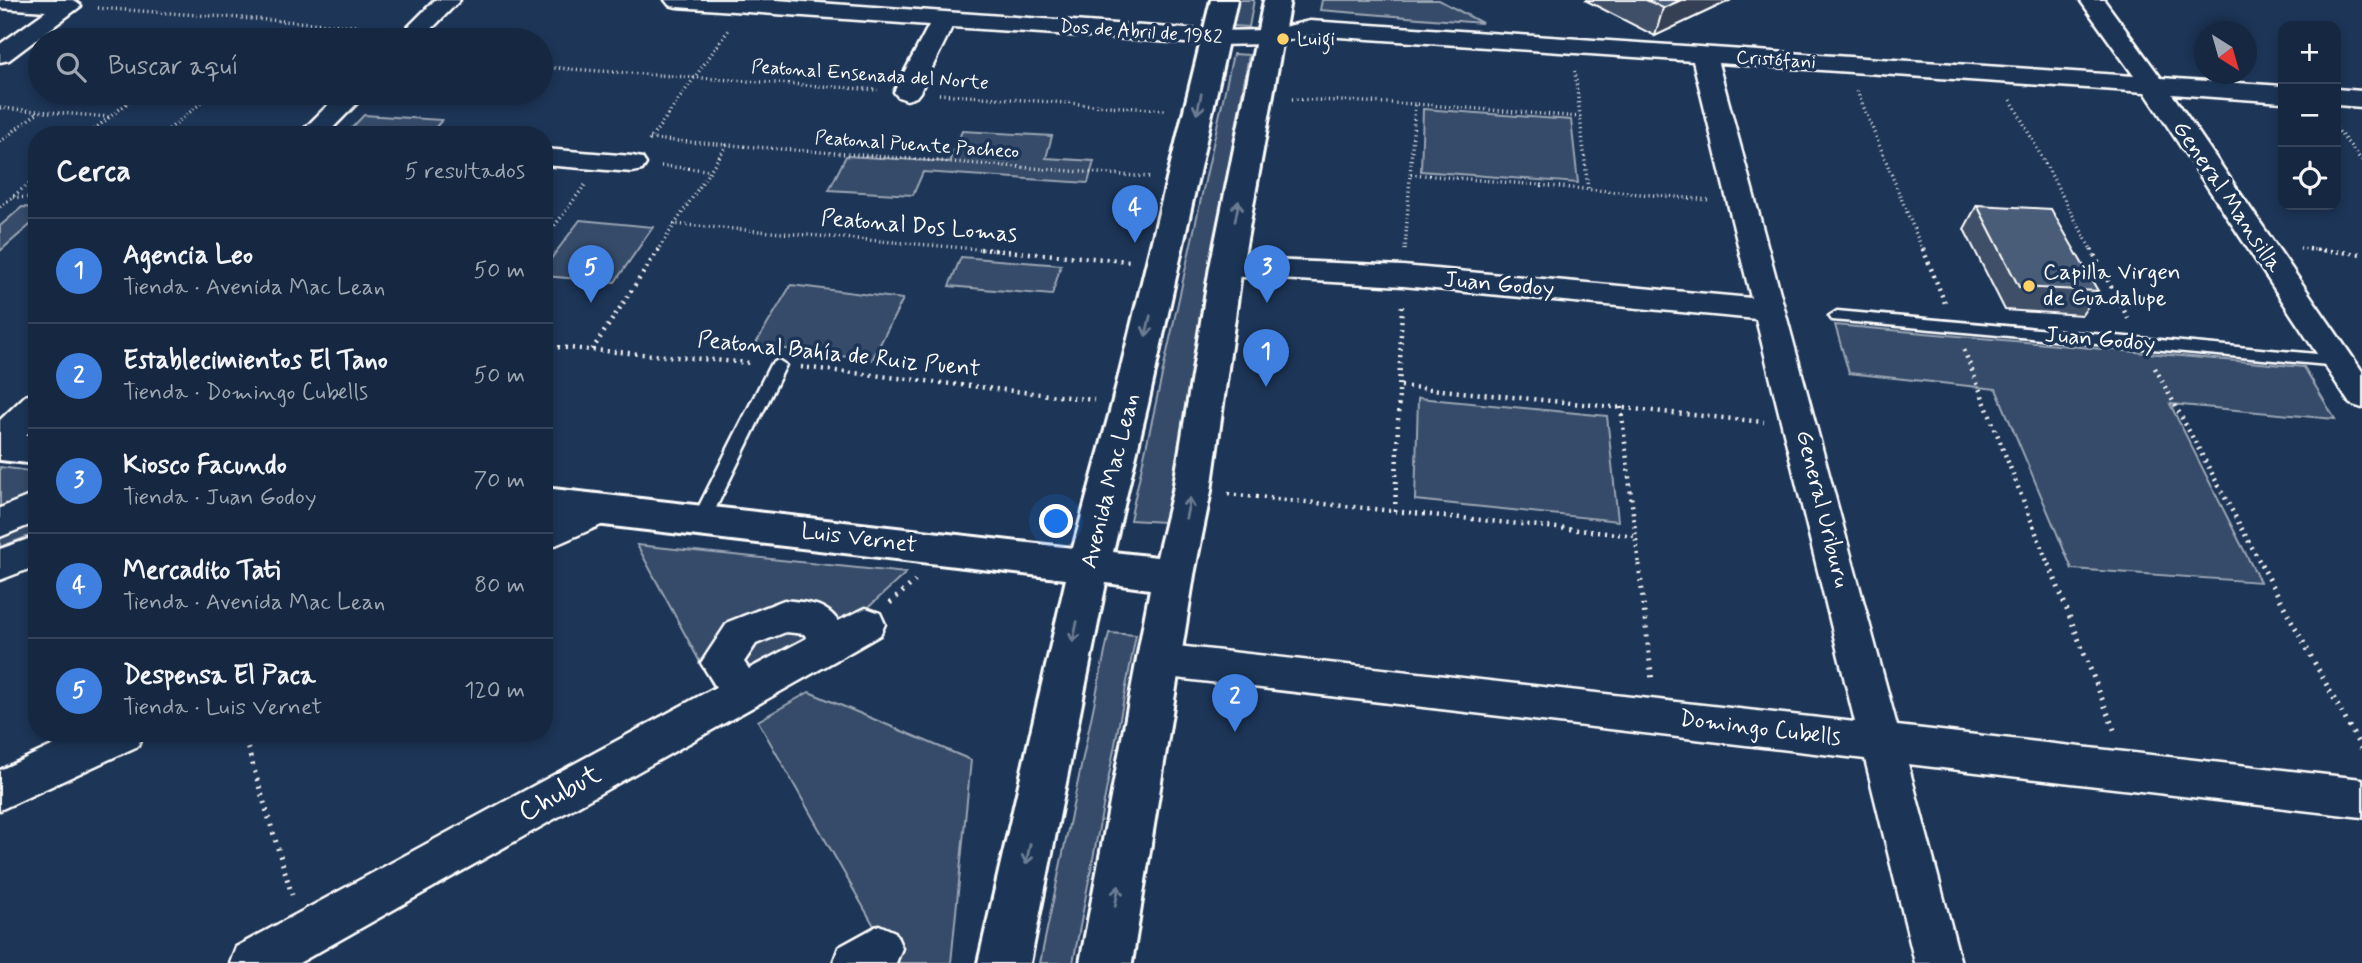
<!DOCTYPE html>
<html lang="es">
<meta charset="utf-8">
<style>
body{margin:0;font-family:Mynerve,sans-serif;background:#1f3048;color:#f1f3f6}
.controls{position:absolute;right:21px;top:21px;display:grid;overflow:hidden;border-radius:14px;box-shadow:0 4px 10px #0003}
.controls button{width:63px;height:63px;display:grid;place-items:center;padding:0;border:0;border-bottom:2px solid #35445a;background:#162841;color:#f1f3f6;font:35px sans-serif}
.compass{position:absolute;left:2194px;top:21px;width:63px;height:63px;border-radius:50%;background:#162841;box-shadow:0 4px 10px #0003;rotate:143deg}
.you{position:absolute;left:1057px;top:522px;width:24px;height:24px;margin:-18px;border:5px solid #fff;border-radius:50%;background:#1a73e8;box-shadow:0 0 0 10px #1a73e833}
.badge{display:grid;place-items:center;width:46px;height:46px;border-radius:50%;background:#ffd166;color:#fff;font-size:23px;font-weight:700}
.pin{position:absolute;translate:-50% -58px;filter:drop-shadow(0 2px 4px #0008)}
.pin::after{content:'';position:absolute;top:37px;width:24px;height:21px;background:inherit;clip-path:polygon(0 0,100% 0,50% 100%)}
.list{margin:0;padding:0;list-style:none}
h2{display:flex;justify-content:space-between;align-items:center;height:91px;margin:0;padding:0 28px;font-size:30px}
h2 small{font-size:23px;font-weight:400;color:#9ea6b1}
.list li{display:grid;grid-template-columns:46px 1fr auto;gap:21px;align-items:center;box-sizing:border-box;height:105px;padding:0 28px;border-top:2px solid #35445a}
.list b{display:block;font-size:26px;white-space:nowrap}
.list p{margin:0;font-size:23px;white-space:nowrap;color:#9ea6b1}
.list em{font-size:23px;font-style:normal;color:#9ea6b1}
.icon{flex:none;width:38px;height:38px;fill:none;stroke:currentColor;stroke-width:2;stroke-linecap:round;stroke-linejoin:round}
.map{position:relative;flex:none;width:2362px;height:963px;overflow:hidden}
.search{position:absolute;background:#162841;box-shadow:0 4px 10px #0003;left:28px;top:28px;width:525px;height:77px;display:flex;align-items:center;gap:18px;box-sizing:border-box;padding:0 24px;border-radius:38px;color:#9ea6b1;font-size:26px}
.panel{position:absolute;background:#162841;box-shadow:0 4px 10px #0003;left:28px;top:126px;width:525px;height:616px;border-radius:28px}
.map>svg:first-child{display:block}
</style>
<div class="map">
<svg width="2362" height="963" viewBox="0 0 2362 963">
<rect width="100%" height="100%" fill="#1d3557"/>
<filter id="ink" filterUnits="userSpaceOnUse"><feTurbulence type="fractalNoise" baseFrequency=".0143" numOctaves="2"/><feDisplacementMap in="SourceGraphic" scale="14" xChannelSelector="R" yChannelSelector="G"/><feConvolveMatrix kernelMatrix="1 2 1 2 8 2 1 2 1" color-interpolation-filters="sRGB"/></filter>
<g filter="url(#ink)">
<g fill="#364b69" stroke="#9aa5b4" stroke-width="2">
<path d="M1238 0H1254L1249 27 1233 26Z"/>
<path d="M1322 0H1439L1482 23 1320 10Z"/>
<path d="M1233 54 1249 55 1165 522 1130 520Z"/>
<path d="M1423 109 1571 120 1578 183 1421 171Z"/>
<path d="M364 115 442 120 429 135H345Z"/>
<path d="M962 131 1052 136 1046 158 1094 161 1088 183 923 172 913 195 829 190 846 156 949 162Z"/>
<path d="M22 207 37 208V219L0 251V226Z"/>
<path d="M580 220 653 227 615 282 544 276V268Z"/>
<path d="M961 257 1061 265 1052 295 949 286Z"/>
<path d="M791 285 903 299 872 360 755 345Z"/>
<path d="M1835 325 2304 367 2335 419 2170 404 2260 582 2072 569 1996 389 1849 373Z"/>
<path d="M1418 398 1607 416 1618 521 1415 500Z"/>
<path d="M0 467 37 472V533L0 547Z"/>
<path d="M637 545 906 573 848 626 716 692Z"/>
<path d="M1109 633 1136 635 1073 963H1040Z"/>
<path d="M809 692 971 760 951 963H895L758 721Z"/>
</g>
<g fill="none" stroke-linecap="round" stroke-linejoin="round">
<defs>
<g id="lane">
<path d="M1837 311 2339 356 2347 361 2339 366 1832 320 1829 316Z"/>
<path d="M778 360 786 365 710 520 707 525H695L692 520 770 365Z"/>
</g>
<g id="street">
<path d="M0 0H73L81 6 9 60 0 62V44L46 11 0 8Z"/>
<path d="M435 0H460L421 40H395Z"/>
<path d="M665 0H776L1215 31 1270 30 1310 21 2134 76 2080 0H2104L2161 78 2283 86V102L2172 94 2362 371V408L2350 404 2145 92 1718 63 1897 726 2362 779V817L1908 764 1961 963H1915L1865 759 1159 676 1145 672 1139 660 1145 648 1159 644 1855 722 1756 319 1403 286 1226 276 1215 274 1211 267 1215 260 1226 258 1403 266 1751 298 1693 61 1310 35 1270 44 1215 45 952 27 920 92 916 97 907 100 898 97 894 92 929 25 677 7 669 5Z"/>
<path d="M2336 89 2362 91V107L2336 105Z"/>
<path d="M340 93H367L326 135H298Z"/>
<path d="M544 149 632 156 642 158 646 164 642 170 632 172 544 165Z"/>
<path d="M37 392V424L12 449 0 452V420L25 396Z"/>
<path d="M37 493V522L0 537V508Z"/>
<path d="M602 495 615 499 620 509 615 519 544 550V520Z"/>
<path d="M37 536V566L0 580V549Z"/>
<path d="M784 600C807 603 824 602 838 621L866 608 880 613 885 624 880 635 847 654 299 963H230L236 947 716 687 701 663 728 622ZM786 632 804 634 807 638 749 669 744 662 756 644Z"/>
<path d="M80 733H143L138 746 0 810V770Z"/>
<path d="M879 925 895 932 902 948 896 963H833L839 947Z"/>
</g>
<g id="secondary">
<path d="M1211 0H1237L1148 404 1113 552 1157 557 1173 491 1210 267 1264 0H1290L1242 267 1211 491 1194 575 1132 963H1080L1150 589 1106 583 1030 963H978L1066 579 544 518V488L1073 548 1112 404Z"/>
<path d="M0 432 37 436V464L0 460Z"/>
</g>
</defs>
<use href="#lane" stroke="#fff" stroke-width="5"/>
<use href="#street" stroke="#fff" stroke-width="5"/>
<use href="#secondary" stroke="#fff" stroke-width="6"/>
<g stroke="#fff" stroke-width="3.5" stroke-dasharray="1 3.5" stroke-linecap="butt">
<path d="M98 8 383 28"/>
<path d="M541 67 878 90"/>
<path d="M1575 71 1588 189"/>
<path d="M1857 91 1923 251"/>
<path d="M939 94 1165 110"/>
<path d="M1292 99 1415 104 1580 117"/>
<path d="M2011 100 2092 251"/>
<path d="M0 108 109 117"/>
<path d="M2336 128 2362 161"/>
<path d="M87 135 140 93"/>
<path d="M162 135 213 93"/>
<path d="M650 139 1150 177"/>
<path d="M649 141 730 28"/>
<path d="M0 142 38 112"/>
<path d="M661 166 708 170"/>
<path d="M1411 174 1710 200"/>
<path d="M13 197 37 198"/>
<path d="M0 207 37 177"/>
<path d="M673 224 1002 251"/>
<path d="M544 240 585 185"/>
<path d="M2300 248 2327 251"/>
<path d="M1405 250 1415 104"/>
<path d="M657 251 727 145"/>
</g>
<g stroke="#fff" stroke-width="4.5" stroke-dasharray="2 5" stroke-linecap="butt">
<path d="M980 249 1130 261"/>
<path d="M1923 249 1945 303"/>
<path d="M2091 249 2129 320"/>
<path d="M2309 249 2362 254"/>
<path d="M544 346 750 363"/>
<path d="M592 350 659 249"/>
<path d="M1964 350 2049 566"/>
<path d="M801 367 1094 400"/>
<path d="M2155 368 2262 566"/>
<path d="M1401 386 1764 422"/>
<path d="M1621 407 1639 566"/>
<path d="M1228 494 1636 536"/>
<path d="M1395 511 1402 304"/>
</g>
<g stroke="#fff" stroke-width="5" stroke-dasharray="2 6" stroke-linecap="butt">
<path d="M1639 564 1652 681"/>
<path d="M2049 564 2115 732"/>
<path d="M2261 564 2362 750"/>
<path d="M890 603 915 581"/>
<path d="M243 733 292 895"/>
</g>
<use href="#lane" fill="#1d3557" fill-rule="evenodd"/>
<use href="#street" fill="#1d3557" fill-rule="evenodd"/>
<use href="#secondary" fill="#1d3557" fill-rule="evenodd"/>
</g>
<g fill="#405068" stroke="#fff" stroke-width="2">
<path d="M1585 0H1731L1655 36Z"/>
<path d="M1977 205 2098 291 2082 315 2005 310 1964 229Z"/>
</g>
<path fill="#344155" stroke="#fff" stroke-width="2" d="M1681 0H1731L1655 36 1663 8Z"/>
<g fill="#4a5d79" stroke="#fff" stroke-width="2">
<path d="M1646 0H1681L1663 8Z"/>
<path d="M1977 205 2051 209 2098 291 2019 287Z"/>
</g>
<defs><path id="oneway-shaft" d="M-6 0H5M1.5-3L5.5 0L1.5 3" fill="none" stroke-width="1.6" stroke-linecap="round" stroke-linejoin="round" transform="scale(1.75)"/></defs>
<g stroke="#6c7c92">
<use href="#oneway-shaft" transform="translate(1199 104) rotate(103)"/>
<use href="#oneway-shaft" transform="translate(1237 211) rotate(-79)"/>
<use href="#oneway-shaft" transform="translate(1148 326) rotate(103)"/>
<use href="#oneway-shaft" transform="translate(1188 508) rotate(-78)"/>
<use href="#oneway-shaft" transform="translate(1075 632) rotate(102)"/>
<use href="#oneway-shaft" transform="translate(1028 854) rotate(102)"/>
<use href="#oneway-shaft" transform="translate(1117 896) rotate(-80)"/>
</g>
</g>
<g fill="#ffd166" stroke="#1d3557" stroke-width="2.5">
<circle cx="1283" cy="39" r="7"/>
<circle cx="2029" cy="286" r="7"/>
</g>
<g text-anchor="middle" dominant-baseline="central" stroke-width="7" stroke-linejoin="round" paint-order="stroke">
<g font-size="19" fill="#fff" stroke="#1d3557">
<text transform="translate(1141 32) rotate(4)">Dos de Abril de 1982</text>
<text transform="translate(1776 60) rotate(4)">Cristófani</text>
<text transform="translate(870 75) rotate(4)">Peatonal Ensenada del Norte</text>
<text transform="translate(917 145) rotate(4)">Peatonal Puente Pacheco</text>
</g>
<g font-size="19" fill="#fff" stroke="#1d3557" text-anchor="start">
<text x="1297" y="39">Luigi</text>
</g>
<g font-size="23" fill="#fff" stroke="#1d3557">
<text transform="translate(2227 197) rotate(56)">General Mansilla</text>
<text transform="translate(919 227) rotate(5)">Peatonal Dos Lomas</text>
<text transform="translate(1499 285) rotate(5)">Juan Godoy</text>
<text transform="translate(2100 340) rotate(5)">Juan Godoy</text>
<text transform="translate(839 355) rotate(6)">Peatonal Bahía de Ruiz Puent</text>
<text transform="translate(1111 481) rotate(-76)">Avenida Mac Lean</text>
<text transform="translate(1822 509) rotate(76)">General Uriburu</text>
<text transform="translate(859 539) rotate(7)">Luis Vernet</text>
<text transform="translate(1760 729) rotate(7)">Domingo Cubells</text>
</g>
<g font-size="23" fill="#fff" stroke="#1d3557" text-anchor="start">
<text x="2043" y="273">Capilla Virgen<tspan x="2043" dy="26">de Guadalupe</tspan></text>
</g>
<g font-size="28" fill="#fff" stroke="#1d3557">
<text transform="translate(560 794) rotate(-29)">Chubut</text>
</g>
</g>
</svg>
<div class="controls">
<button>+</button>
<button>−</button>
<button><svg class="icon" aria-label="locate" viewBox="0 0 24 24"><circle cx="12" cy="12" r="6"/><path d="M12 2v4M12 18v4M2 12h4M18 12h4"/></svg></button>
</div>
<svg class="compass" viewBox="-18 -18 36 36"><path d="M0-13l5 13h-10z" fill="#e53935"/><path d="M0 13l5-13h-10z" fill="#9ea6b1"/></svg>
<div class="you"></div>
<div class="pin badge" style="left:1266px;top:387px;background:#3f7fe0">1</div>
<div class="pin badge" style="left:1235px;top:732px;background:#3f7fe0">2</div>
<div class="pin badge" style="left:1267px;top:303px;background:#3f7fe0">3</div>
<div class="pin badge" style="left:1135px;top:243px;background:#3f7fe0">4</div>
<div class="pin badge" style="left:591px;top:303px;background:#3f7fe0">5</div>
<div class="search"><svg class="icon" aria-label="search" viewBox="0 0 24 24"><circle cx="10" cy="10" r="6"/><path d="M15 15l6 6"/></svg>Buscar aquí</div>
<section class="panel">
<h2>Cerca<small>5 resultados</small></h2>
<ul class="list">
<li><span class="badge" style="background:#3f7fe0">1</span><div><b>Agencia Leo</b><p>Tienda · Avenida Mac Lean</p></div><em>50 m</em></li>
<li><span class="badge" style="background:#3f7fe0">2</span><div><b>Establecimientos El Tano</b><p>Tienda · Domingo Cubells</p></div><em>50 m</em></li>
<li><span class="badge" style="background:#3f7fe0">3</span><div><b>Kiosco Facundo</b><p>Tienda · Juan Godoy</p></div><em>70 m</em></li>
<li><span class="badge" style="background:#3f7fe0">4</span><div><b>Mercadito Tati</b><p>Tienda · Avenida Mac Lean</p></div><em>80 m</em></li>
<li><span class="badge" style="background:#3f7fe0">5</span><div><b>Despensa El Paca</b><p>Tienda · Luis Vernet</p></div><em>120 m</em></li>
</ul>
</section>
</div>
